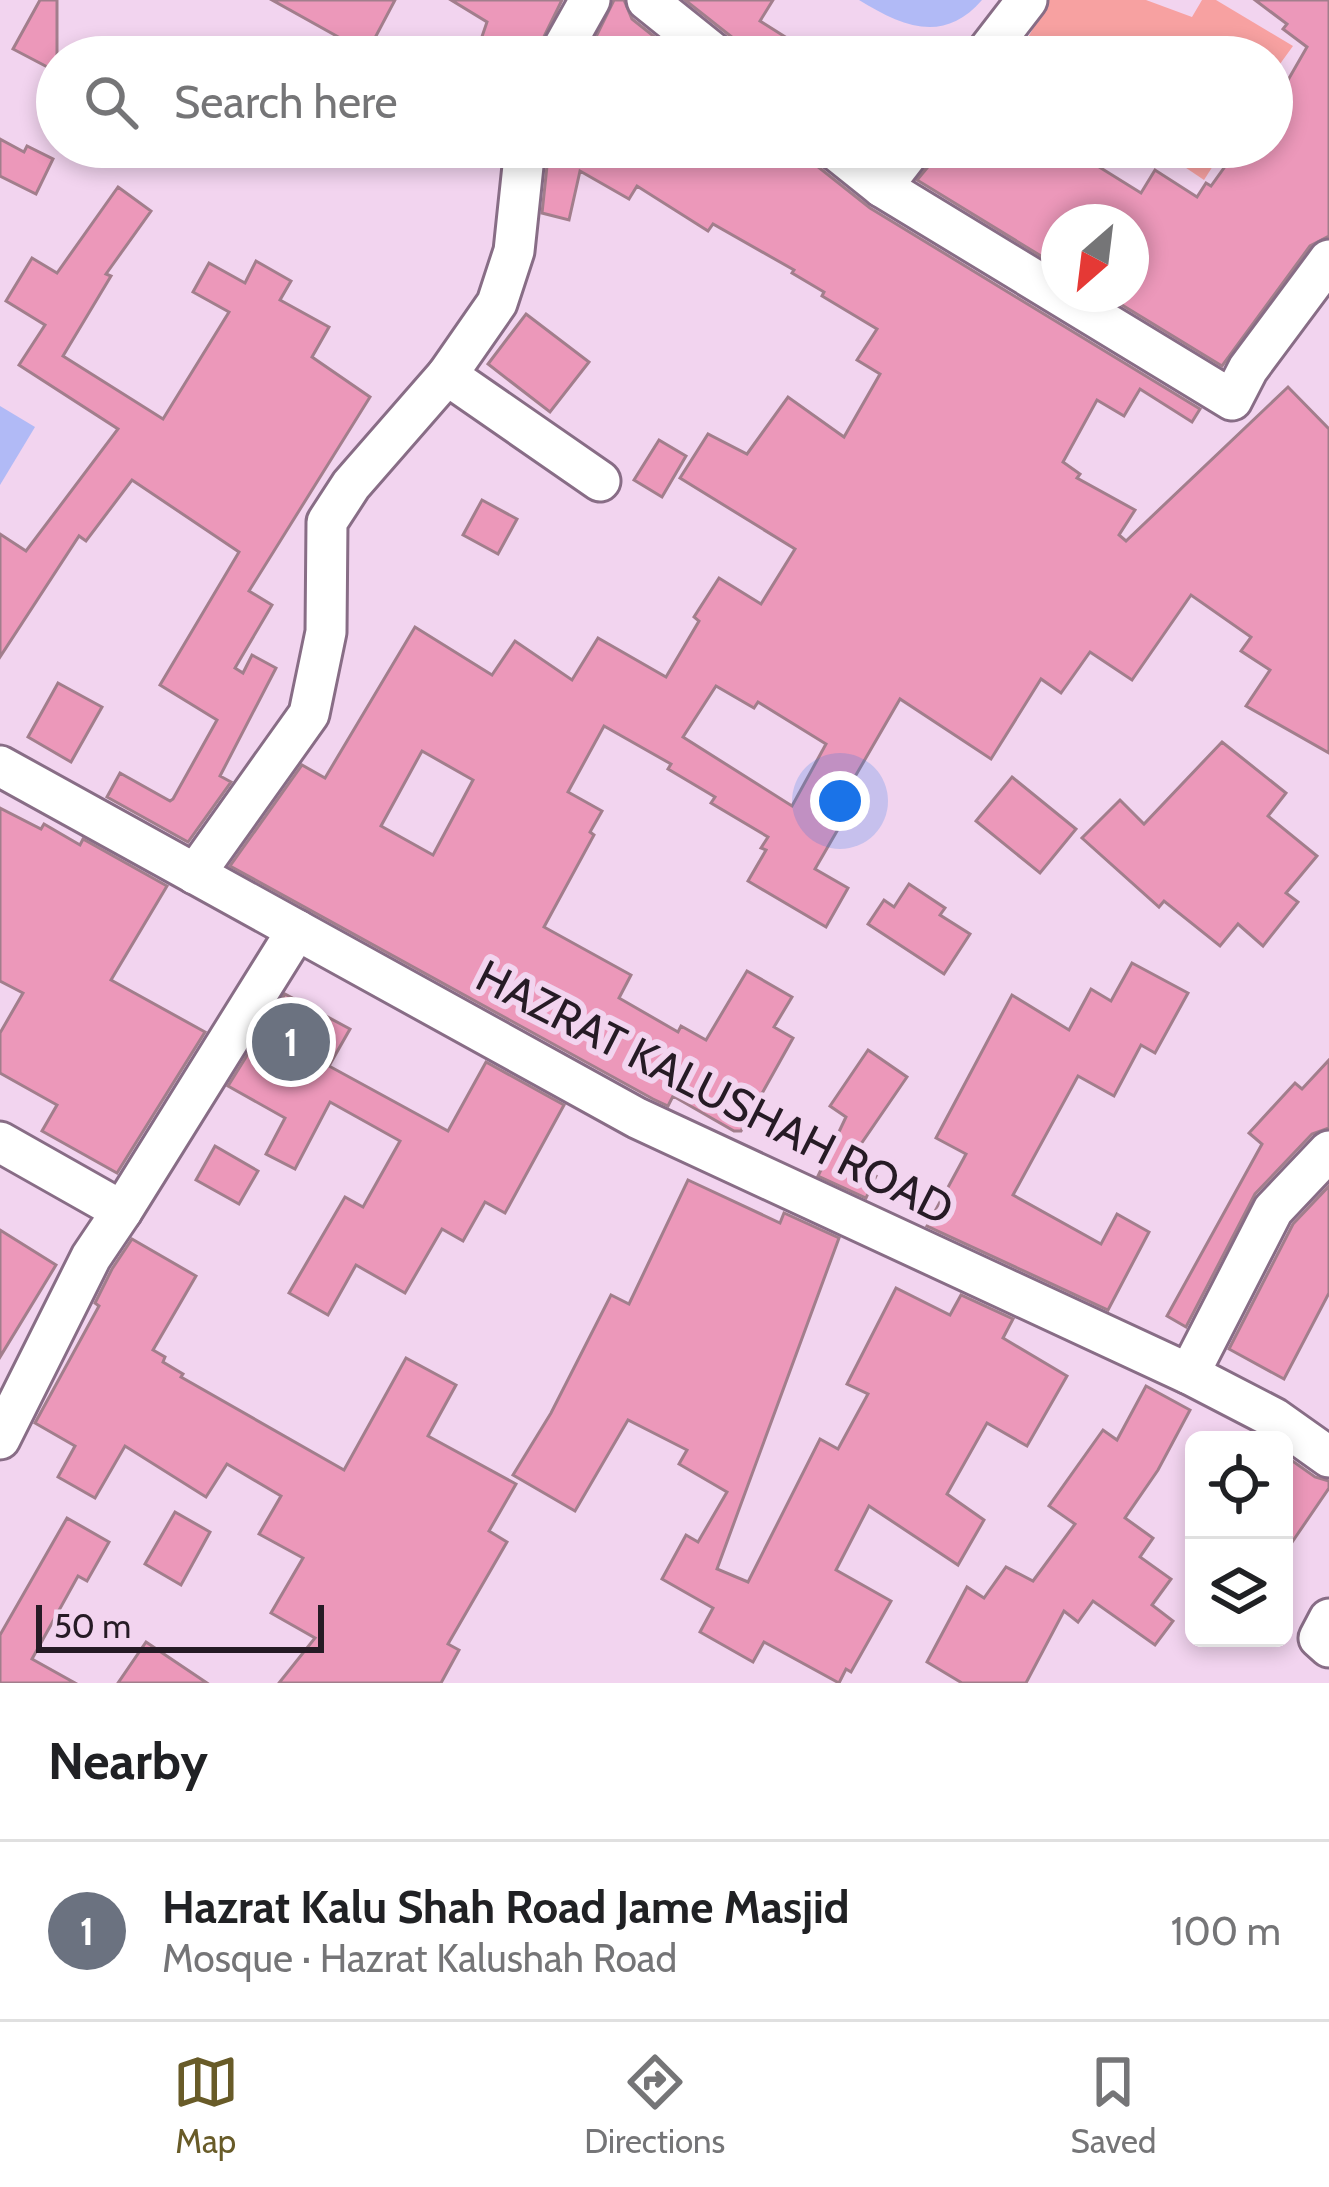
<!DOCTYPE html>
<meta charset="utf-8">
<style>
body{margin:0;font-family:Cabin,sans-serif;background:#f6f6f6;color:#202124}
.controls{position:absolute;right:36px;bottom:36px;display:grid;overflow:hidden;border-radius:18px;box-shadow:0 6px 18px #0003}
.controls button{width:108px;height:108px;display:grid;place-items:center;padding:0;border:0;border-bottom:3px solid #e0e0e0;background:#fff;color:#202124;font:60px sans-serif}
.compass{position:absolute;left:1041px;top:204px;width:108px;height:108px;border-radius:50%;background:#fff;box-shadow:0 6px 18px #0003;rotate:208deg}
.scale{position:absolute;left:36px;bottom:30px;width:288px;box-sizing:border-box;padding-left:12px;border:6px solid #261b25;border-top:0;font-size:33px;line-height:42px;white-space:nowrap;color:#261b25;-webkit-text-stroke:9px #f2d4ef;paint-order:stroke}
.you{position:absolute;left:840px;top:801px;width:42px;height:42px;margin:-30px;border:9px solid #fff;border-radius:50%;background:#1a73e8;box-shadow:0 0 0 18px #1a73e833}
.badge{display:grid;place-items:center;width:78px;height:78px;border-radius:50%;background:#685b28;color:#fff;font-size:39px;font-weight:700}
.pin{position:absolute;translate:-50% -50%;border:6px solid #fff;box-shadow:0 3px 12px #0006}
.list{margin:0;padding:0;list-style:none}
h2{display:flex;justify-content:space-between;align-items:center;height:156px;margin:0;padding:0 48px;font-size:51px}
h2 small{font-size:39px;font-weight:400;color:#757577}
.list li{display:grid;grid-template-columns:78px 1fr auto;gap:36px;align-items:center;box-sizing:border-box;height:180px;padding:0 48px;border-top:3px solid #e0e0e0}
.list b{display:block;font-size:45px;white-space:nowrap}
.list p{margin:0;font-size:39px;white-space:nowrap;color:#757577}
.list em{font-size:39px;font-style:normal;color:#757577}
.icon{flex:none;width:66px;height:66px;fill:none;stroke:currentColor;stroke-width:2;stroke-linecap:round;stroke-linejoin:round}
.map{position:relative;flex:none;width:1329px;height:1683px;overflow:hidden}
.search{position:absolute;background:#fff;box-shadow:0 6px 18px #0003;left:36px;right:36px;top:36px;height:132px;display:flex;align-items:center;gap:30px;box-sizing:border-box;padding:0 42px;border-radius:66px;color:#757577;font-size:45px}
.sheet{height:336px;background:#fff}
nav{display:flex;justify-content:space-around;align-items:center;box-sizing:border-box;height:168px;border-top:3px solid #e0e0e0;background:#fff;font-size:33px;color:#757577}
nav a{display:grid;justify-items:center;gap:6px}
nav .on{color:#685b28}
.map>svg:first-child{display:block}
</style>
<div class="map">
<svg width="1329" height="1683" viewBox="0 0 1329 1683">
<rect width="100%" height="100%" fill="#f2d4ef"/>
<g fill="#f7a1a1">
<path d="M1049 0H1146L1192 17 1202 0H1216L1293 46 1272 75V57H1053L1062 40 1021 50Z"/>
<path d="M1155 147H1225L1204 180Z"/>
</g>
<g fill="#b1baf6">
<path d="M859 0H982C944 44 903 27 859 0Z"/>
<path d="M0 406 35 427 0 485Z"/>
</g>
<g fill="#ec98ba" stroke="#a27e8c" stroke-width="3" fill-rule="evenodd">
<path d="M40 0H57V72L13 49Z"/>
<path d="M272 0H395L367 53Z"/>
<path d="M451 0H562L534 57H475L487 22Z"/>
<path d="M614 0H624L632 19 680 57H586Z"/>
<path d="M685 0H773L760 21 817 57H741L733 38Z"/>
<path d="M1255 0H1329V236L1310 246 1222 366 1104 294H1131V222H1059V267L917 180 932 162 937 147H1067L1141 193 1155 170 1197 197 1206 183 1211 186 1239 147H1272V108L1307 47 1283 29 1287 24Z"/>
<path d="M0 139 24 152 27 146 53 159 36 194 0 176Z"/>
<path d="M549 147H809L817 166 870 208 1200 409 1192 422 1140 389 1124 416 1097 400 1063 462 1080 474 1077 478 1135 510 1119 535 1126 541 1288 387 1329 429V753L1246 706 1270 670 1241 651 1251 637 1191 595 1132 680 1090 652 1061 693 1041 679 991 759 900 699 838 806 848 812 815 869 848 888 826 927 748 881 766 850 761 848 768 837 711 803 715 797 668 769 671 764 604 726 568 792 602 811 590 832 594 835 544 927 631 975 619 998 678 1032 681 1026 706 1040 747 971 792 997 774 1027 793 1038 741 1131H734L673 1096 668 1106 653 1099 230 866 302 765 325 778 415 627 492 675 515 641 572 680 598 638 666 677 699 621 694 617 719 578 761 604 795 549 680 478 708 434 747 454 788 397 844 437 880 374 857 360 877 329 822 296 824 292 792 273 794 270 713 224 708 231 637 186 629 199 580 171 569 220 542 213ZM716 686 754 708 758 702 826 744 792 806 683 737ZM422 751 473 780 433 855 381 826Z"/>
<path d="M118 187 151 211 106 274 111 276 63 356 163 419 229 312 193 292 209 263 245 283 256 261 291 281 280 300 329 327 312 357 370 397 249 591 272 605 235 668 243 673 252 655 276 668 220 776 231 782 188 842 107 797 120 773 170 801 173 799 217 720 160 685 239 552 132 480 86 541 79 536 0 657V534L26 551 118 429 19 365 45 325 6 301 32 258 57 273Z"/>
<path d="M526 314 589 362 550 412 488 364Z"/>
<path d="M659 440 686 456 662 497 634 480Z"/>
<path d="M482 500 517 519 498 554 463 535Z"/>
<path d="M58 683 102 707 71 762 28 737Z"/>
<path d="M1222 742 1286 793 1268 816 1317 856 1286 893 1298 902 1263 946 1238 924 1220 946 1164 901 1159 907 1082 838 1120 800 1144 824Z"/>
<path d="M1012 777 1076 829 1040 873 976 821Z"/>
<path d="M0 808 41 829 44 824 80 845 83 839 167 886 111 980 205 1032 117 1173 42 1131 57 1105 0 1073V1033L23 993 0 981Z"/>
<path d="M909 884 945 908 940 915 970 934 944 974 868 924 884 900 894 907Z"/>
<path d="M1132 963 1188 993 1155 1053 1141 1045 1114 1096 1078 1076 1013 1195 1101 1244 1117 1214 1149 1232 1108 1310 927 1226 966 1154 936 1138 1012 995 1069 1030 1091 989 1111 1001Z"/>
<path d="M285 994 350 1029 329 1066 448 1131 486 1062 564 1105 505 1213 485 1202 463 1241 442 1229 405 1293 356 1265 328 1315 289 1293 345 1197 363 1207 400 1141 330 1102 295 1169 266 1154 285 1118 228 1086Z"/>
<path d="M868 1050 907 1077 848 1163 876 1176 866 1198 818 1176 846 1117 830 1106Z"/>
<path d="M1329 1060V1128L1312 1134 1255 1194 1186 1327 1167 1316 1262 1144 1249 1133 1295 1083 1302 1089Z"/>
<path d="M215 1146 258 1171 239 1204 196 1180Z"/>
<path d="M688 1180 780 1223 784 1213 839 1238 717 1569 748 1582 820 1439 838 1449 868 1394 847 1384 896 1288 950 1315 961 1295 1013 1319 1003 1338 1067 1376 1027 1446 987 1423 947 1494 984 1520 958 1565 869 1506 836 1570 891 1601 851 1672 846 1669 839 1683 764 1642 753 1662 700 1632 713 1608 662 1579 686 1535 698 1542 727 1492 679 1464 687 1450 628 1420 575 1511 513 1475 551 1413 611 1295 629 1304Z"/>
<path d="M1329 1186V1293L1284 1379 1229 1349 1293 1224Z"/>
<path d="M0 1230 56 1265 0 1357Z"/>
<path d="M132 1239 196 1276 153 1350 165 1357 163 1362 183 1374 181 1377 344 1470 406 1358 456 1385 428 1436 516 1484 489 1531 507 1542 448 1644 459 1650 441 1683H279L315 1638 271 1613 303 1558 259 1534 281 1496 227 1464 206 1497 125 1446 95 1498 58 1477 75 1446 35 1423 99 1306 95 1303 112 1269Z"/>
<path d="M1146 1386 1190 1410 1158 1470 1125 1518 1153 1538 1140 1557 1171 1579 1152 1605 1173 1621 1155 1645 1093 1601 1078 1622 1064 1611 1026 1683H962L927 1662 967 1587 984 1598 1006 1567 1033 1581 1075 1524 1049 1506 1103 1430 1117 1440Z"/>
<path d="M1284 1455 1315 1477 1329 1481V1488L1284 1554Z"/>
<path d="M175 1512 210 1532 181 1585 145 1564Z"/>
<path d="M67 1518 109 1542 87 1581 78 1576 32 1659 75 1683H0V1635Z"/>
<path d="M146 1642 207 1683H118Z"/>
</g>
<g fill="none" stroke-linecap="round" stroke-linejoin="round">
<defs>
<g id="street">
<path d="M647 0 718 57"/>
<path d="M558 57 590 0"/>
<path d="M983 57 1027 0"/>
<path d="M832 147 882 187 1232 400 1248 369 1329 260"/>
<path d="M882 187 913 147"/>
<path d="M447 375 497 303 514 251 525 147"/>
<path d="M0 766 637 1118 1189 1374 1274 1418 1329 1457"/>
<path d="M195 874 309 714 326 632 327 522 351 485 447 375 600 481"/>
<path d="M0 1142 122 1211 91 1257 0 1439"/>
<path d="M122 1211 297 930"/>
<path d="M1189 1374 1273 1210 1329 1151"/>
<path d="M1329 1619 1319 1638 1329 1647"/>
</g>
</defs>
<use href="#street" stroke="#886d86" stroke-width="45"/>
<use href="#street" stroke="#fff" stroke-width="39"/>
</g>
<g text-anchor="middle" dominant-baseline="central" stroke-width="12" stroke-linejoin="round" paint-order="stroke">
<g font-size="45" fill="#261b25" stroke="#f2d4ef">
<text transform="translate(715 1092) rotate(27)">HAZRAT KALUSHAH ROAD</text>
</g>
</g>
</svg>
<div class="controls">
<button><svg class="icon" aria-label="locate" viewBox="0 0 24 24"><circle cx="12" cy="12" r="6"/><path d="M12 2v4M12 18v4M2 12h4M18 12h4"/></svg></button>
<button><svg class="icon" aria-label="layers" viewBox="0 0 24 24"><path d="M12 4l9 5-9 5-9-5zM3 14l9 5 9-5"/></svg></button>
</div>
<svg class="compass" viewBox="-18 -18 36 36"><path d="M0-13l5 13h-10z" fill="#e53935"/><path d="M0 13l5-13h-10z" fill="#757577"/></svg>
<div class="scale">50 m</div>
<div class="you"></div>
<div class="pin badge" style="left:291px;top:1042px;background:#6b7280">1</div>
<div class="search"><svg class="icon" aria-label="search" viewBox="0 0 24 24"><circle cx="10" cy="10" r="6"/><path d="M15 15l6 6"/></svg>Search here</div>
</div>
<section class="sheet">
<h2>Nearby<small></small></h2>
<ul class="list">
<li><span class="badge" style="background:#6b7280">1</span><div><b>Hazrat Kalu Shah Road Jame Masjid</b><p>Mosque · Hazrat Kalushah Road</p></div><em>100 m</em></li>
</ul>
</section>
<nav>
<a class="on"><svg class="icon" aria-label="map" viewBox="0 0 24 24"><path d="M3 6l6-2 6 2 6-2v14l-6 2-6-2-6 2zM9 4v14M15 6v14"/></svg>Map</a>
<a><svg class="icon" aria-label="directions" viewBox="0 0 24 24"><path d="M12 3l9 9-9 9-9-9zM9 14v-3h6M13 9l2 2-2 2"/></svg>Directions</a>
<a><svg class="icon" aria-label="saved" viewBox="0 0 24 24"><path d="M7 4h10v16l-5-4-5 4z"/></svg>Saved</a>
</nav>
